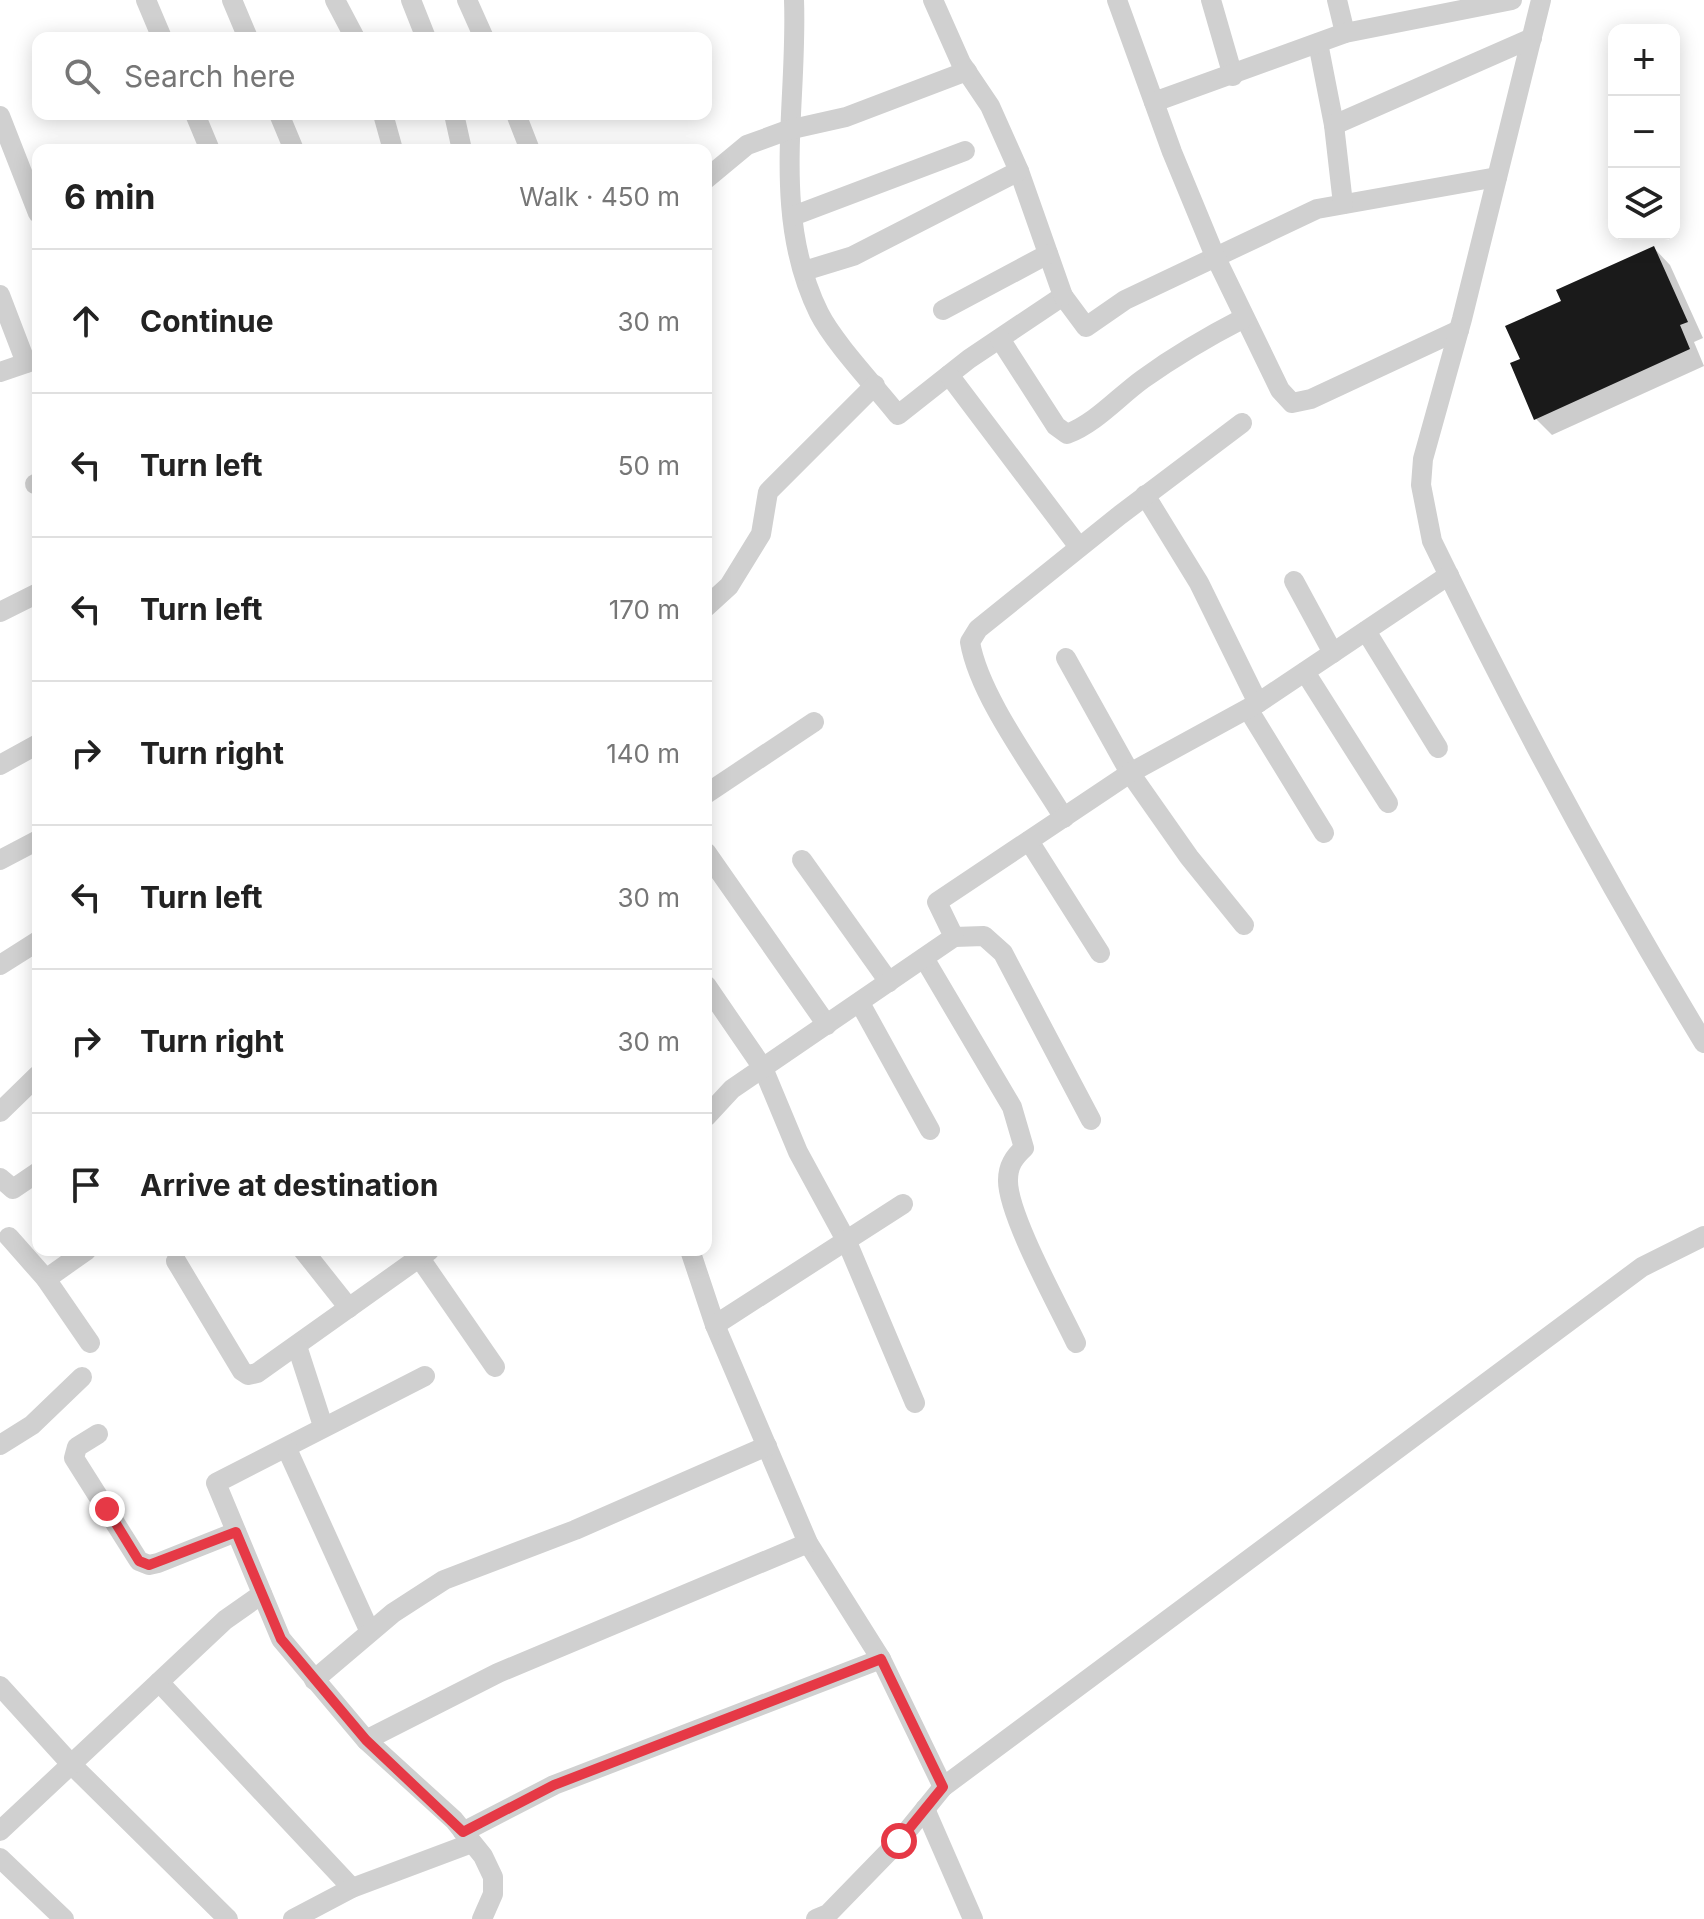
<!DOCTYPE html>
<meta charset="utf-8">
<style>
body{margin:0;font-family:Inter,sans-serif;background:#f6f6f6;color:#222}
.controls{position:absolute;right:24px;top:24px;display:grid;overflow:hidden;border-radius:16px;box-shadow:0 4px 20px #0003}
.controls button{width:72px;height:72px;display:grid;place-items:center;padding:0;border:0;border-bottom:2px solid #e0e0e0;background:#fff;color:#222;font:40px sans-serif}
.stop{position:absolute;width:24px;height:24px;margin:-18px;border:6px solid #e63946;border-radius:50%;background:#fff}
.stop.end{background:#e63946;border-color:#fff;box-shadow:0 2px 8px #0008}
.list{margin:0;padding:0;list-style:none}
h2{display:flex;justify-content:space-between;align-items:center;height:104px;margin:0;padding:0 32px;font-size:34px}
h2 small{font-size:26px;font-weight:400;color:#767676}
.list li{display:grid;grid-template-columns:52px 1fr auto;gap:24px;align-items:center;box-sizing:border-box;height:144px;padding:0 32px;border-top:2px solid #e0e0e0}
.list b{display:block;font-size:30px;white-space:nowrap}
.list em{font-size:26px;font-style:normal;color:#767676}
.icon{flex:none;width:44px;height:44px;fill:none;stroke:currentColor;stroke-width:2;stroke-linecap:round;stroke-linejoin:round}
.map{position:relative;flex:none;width:1704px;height:1919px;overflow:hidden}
.search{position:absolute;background:#fff;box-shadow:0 4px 20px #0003;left:32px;top:32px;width:680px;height:88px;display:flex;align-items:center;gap:20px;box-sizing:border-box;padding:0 28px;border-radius:16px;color:#767676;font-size:30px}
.panel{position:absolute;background:#fff;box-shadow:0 4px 20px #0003;left:32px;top:144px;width:680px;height:1112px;border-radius:16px}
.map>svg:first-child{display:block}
</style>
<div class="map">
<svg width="1704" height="1919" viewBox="0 0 1704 1919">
<rect width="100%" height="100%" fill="#fff"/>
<path fill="#0003" d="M1654 248 1670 265 1703 338 1694 342 1704 366 1552 435 1536 419 1563 302Z"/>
<path fill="#1a1a1a" d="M1654 246 1688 322 1680 325 1690 349 1534 420 1510 363 1520 359 1505 326 1561 301 1556 290Z"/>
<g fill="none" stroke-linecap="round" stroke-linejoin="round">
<g stroke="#d0d0d0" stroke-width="20">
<path d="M146 0 162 38"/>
<path d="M232 0 248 38"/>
<path d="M335 0 355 38"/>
<path d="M411 0 426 38"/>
<path d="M467 0 484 38"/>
<path d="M794 0C798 105 770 214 819 313 834 343 876 387 898 415L969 359 1063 296 1086 327 1125 300 1317 209 1497 177"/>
<path d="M933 0 961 63 990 106 1019 171 1063 296"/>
<path d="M1117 0 1172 152 1215 256 1280 390 1292 403 1311 399 1459 330"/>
<path d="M1211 0 1233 76"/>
<path d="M1337 0 1345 33"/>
<path d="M1541 0 1462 319 1423 459 1421 485 1432 541C1515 713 1605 880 1704 1043"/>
<path d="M1318 43 1334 125 1343 204"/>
<path d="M1154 102 1345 33 1512 0"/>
<path d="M195 114 210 150"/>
<path d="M279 114 294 150"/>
<path d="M383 114 393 150"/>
<path d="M454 114 462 150"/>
<path d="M516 114 530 150"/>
<path d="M0 116 38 213"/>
<path d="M1334 125 1532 38"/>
<path d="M706 179 747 145 788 130 846 117 967 71"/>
<path d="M793 216 965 151"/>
<path d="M804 271 853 256 1019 171"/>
<path d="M0 295 26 363"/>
<path d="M943 310 1048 254"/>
<path d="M1000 339 1056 426 1067 434C1096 423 1118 397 1143 379 1175 356 1209 336 1244 318"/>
<path d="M0 372 38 359"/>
<path d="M949 375 1079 547"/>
<path d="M35 484 38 483"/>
<path d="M1145 495 1199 583 1258 703"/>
<path d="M1294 581 1333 653"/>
<path d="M706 607 729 586 761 534 768 492 875 385"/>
<path d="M0 612 38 593"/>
<path d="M1366 631 1438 748"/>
<path d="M1066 658 1130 773 1189 857 1244 925"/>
<path d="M1305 672 1388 803"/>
<path d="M1248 709 1324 833"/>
<path d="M0 765 38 744"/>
<path d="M706 794 814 722"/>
<path d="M1064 818C1035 770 979 696 970 642L978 629 1120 515 1242 423"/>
<path d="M1029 841 1100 953"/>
<path d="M706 852 827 1025"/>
<path d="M0 860 38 840"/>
<path d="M802 860 889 982"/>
<path d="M954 937 984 936 1003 953 1091 1120"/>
<path d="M924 958 1012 1107 1024 1148C1014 1157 1008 1166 1008 1180 1007 1214 1060 1309 1076 1343"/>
<path d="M0 965 38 941"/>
<path d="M706 985 763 1068 798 1152 847 1242 915 1403"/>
<path d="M860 1003 930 1130"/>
<path d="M0 1112 38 1075"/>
<path d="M706 1117 732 1089 954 937 937 902 1130 773 1258 703 1449 575"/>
<path d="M0 1178 13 1189 38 1172"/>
<path d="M9 1237 46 1279"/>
<path d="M87 1250 46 1279 90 1343"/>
<path d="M303 1250 349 1308"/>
<path d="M690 1250 715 1325 808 1543 881 1659 943 1787"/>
<path d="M419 1257 495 1367"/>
<path d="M176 1261 242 1371 248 1375 257 1373 430 1250"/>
<path d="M715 1325 903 1204"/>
<path d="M297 1346 323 1426"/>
<path d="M425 1376 216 1483 281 1639 366 1740 454 1820 483 1856 493 1877V1894L482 1919"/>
<path d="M98 1434 77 1447 74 1458 139 1561 149 1565 158 1563 236 1532"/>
<path d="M0 1445 32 1425 82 1377"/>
<path d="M287 1449 370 1632"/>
<path d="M262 1594 225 1620 159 1682 352 1888"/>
<path d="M314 1680 393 1613 444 1580 575 1530 767 1446"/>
<path d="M0 1686 71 1764 228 1919"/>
<path d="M366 1740 498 1673 808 1543"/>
<path d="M925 1809 973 1919"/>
<path d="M0 1831 159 1682"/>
<path d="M463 1832 554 1785 881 1659"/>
<path d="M0 1858 64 1919"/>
<path d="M293 1919 352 1888 472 1843"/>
<path d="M816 1919 828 1914 899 1841 943 1787 1642 1267 1704 1236"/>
</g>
</g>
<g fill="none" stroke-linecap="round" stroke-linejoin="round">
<path stroke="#e63946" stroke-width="10" d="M107 1509 139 1561 149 1565 236 1532 281 1639 366 1740 463 1832 554 1785 881 1659 943 1787 899 1841"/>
</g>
</svg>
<div class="controls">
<button>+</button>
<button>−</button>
<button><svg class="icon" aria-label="layers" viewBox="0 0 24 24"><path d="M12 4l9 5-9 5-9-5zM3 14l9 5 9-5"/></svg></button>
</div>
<div class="stop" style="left:899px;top:1841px"></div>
<div class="stop end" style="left:107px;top:1509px"></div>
<div class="search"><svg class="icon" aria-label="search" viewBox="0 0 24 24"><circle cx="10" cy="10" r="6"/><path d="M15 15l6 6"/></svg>Search here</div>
<section class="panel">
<h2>6 min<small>Walk · 450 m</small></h2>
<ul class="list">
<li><svg class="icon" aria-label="ahead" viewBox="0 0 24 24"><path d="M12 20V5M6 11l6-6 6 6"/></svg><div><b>Continue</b></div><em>30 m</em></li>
<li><svg class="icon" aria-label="left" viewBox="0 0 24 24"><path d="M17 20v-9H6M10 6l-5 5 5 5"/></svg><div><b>Turn left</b></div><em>50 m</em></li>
<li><svg class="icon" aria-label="left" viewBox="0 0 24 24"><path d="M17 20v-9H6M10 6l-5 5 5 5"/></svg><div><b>Turn left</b></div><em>170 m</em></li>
<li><svg class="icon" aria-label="right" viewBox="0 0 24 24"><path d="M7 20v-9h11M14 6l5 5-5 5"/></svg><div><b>Turn right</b></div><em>140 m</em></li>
<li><svg class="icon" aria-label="left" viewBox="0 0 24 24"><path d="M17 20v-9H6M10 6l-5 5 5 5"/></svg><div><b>Turn left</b></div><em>30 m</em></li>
<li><svg class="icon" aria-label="right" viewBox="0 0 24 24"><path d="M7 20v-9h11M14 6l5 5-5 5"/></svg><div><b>Turn right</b></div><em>30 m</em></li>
<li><svg class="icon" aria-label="arrive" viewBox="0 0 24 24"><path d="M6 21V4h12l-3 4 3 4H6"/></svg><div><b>Arrive at destination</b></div></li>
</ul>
</section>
</div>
